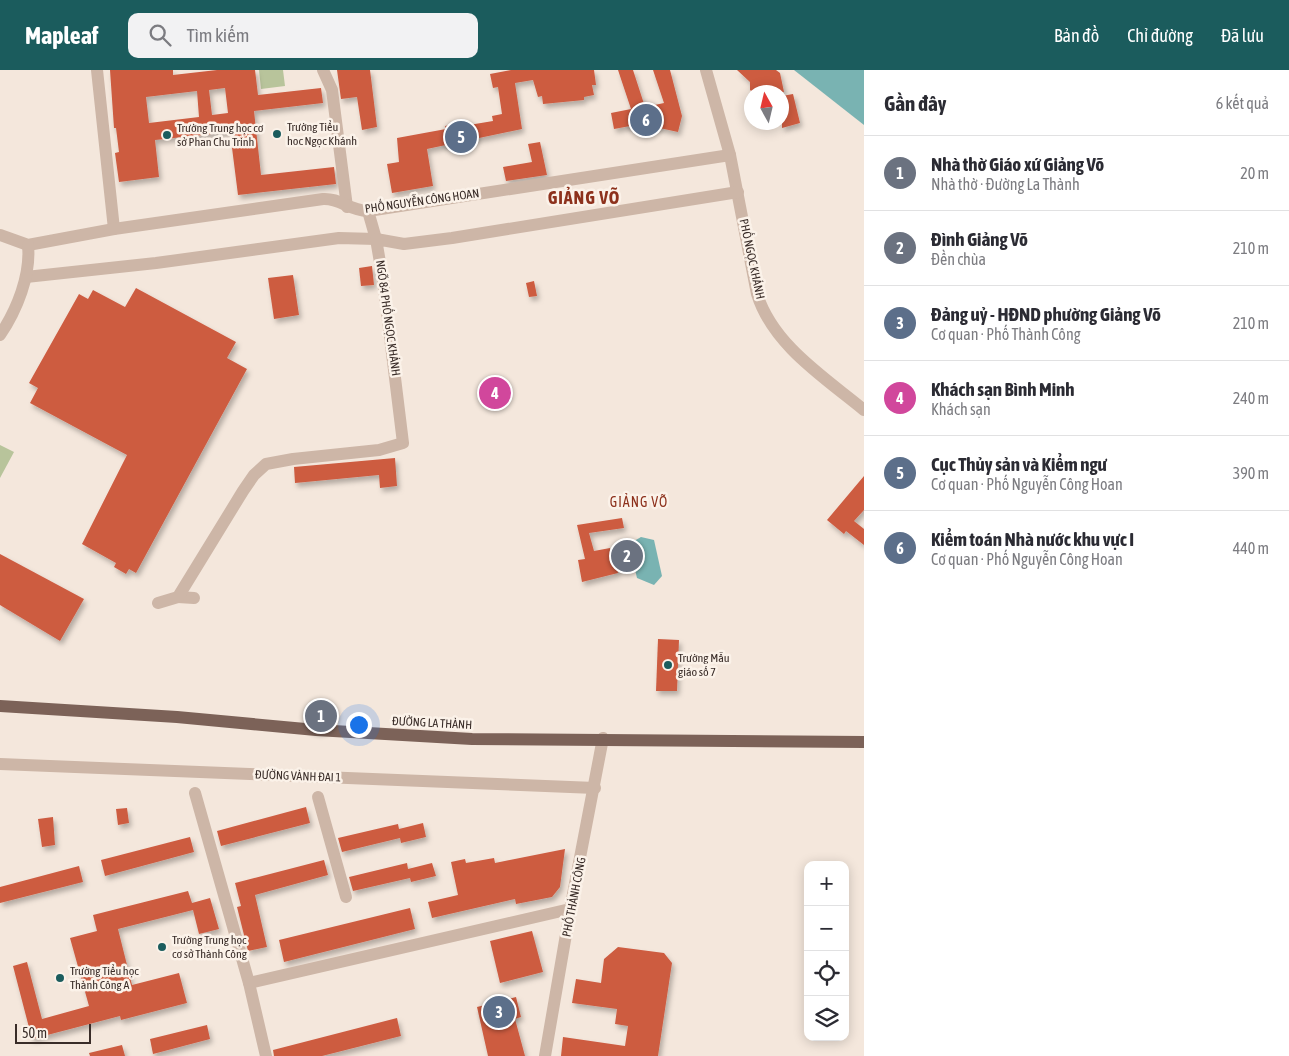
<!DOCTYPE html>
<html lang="vi">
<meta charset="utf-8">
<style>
body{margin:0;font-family:"Asap Condensed",sans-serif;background:#f2f2f3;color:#2b2b33}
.controls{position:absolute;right:15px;bottom:15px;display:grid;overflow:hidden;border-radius:10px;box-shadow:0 2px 12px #0003}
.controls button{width:45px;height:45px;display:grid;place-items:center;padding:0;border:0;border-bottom:1px solid #e1e1e2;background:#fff;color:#2b2b33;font:25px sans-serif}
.compass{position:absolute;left:744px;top:15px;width:45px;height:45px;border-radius:50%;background:#fff;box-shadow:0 2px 12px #0003;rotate:352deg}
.scale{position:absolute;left:15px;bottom:12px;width:76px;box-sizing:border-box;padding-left:5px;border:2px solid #392c28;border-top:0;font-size:14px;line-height:18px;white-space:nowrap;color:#392c28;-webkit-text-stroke:4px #fbf2e9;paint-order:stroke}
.you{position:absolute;left:358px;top:654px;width:18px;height:18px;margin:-12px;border:4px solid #fff;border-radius:50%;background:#1a73e8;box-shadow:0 0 0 8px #1a73e833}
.badge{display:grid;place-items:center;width:32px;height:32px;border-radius:50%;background:#1b5c5d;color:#fff;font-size:16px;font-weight:700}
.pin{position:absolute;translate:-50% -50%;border:2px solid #fff;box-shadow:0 1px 5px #0006}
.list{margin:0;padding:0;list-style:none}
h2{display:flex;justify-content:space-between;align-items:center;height:65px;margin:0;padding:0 20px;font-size:21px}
h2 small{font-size:16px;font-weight:400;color:#7c7c81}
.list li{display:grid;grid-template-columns:32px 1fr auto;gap:15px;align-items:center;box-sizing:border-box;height:75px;padding:0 20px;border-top:1px solid #e1e1e2}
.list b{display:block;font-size:19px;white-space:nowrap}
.list p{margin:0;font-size:16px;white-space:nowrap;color:#7c7c81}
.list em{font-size:16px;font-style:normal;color:#7c7c81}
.icon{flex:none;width:28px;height:28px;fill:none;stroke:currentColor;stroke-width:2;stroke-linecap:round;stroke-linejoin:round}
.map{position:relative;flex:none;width:864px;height:986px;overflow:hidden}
header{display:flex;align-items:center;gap:30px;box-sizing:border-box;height:70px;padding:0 25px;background:#1b5c5d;color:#fff}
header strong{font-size:24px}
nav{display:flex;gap:28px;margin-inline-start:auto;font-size:18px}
.search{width:350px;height:45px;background:#f2f2f3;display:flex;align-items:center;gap:12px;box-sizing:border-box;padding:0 18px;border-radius:10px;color:#7c7c81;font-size:19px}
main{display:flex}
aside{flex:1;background:#fff}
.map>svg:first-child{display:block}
</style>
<header>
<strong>Mapleaf</strong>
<div class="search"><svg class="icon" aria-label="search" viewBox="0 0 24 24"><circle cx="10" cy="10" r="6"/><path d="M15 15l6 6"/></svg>Tìm kiếm</div>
<nav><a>Bản đồ</a><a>Chỉ đường</a><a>Đã lưu</a></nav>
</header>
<main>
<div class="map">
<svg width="864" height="986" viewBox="0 0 864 986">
<defs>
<filter id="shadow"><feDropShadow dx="2.5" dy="4" stdDeviation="2.5" flood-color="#0004"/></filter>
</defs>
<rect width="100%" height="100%" fill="#f4e7dc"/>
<g fill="#b8c49b">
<path d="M259 0H283L285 16 261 19Z"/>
<path d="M0 375 14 382 0 408Z"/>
</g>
<g fill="#79b3b2">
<path d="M794 0H864V55Z"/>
<path d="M641 467 654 470 662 506 654 515 637 508 629 474Z"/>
</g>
<g fill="#cd5b41" fill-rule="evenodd" filter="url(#shadow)">
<path d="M110 0H173V5L217 0H255L258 25 321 18 323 33 254 41 261 105 334 97 336 114 238 125 230 62 155 70 159 107 119 112 115 83 119 82 116 58H114ZM225 18 228 43 212 45 209 20ZM197 21 199 47 149 53 146 27Z"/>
<path d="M337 0H370L377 57 362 60 357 27 341 29Z"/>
<path d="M511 0H594L596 15H592L594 25 584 27V30L543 34 542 26 538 27 533 10 515 13 522 59 427 79 433 116 392 123 387 94 399 92 397 68 446 59 445 56 456 54 457 57 493 51 492 46 502 44 498 17 493 18 490 4Z"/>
<path d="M618 0H633L645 37 664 33 653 0H670L682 46 678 62 641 54 614 59 611 43 631 39Z"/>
<path d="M737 0H776L780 3 784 22H753L750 20V12Z"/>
<path d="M793 24 800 53 782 58V26Z"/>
<path d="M540 72 547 105 506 111 503 97 532 92 528 74Z"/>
<path d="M372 196 374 215 361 216 359 198Z"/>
<path d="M293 205 299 245 274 249 268 208Z"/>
<path d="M534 211 537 226 529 227 526 213Z"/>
<path d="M136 218 236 272 227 288 247 299 136 503 129 499 126 504 114 497 116 493 82 474 127 385 30 333 38 318 29 313 79 224 88 229 93 220 125 237Z"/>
<path d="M395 388 397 416 380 418 379 405 295 413 294 397Z"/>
<path d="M864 406V440L854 451 864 459V475L846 461 844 464 827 450Z"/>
<path d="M622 448 624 458 589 463 594 481 610 478 612 487H615L618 503 582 512 578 490 585 489 577 455Z"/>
<path d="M0 484 84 529 60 571 0 535Z"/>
<path d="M658 569 679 570 677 621H656Z"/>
<path d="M306 737 310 753 221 776 217 761Z"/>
<path d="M127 738 129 753 118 755 116 739Z"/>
<path d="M53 747 55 775 42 777 38 749Z"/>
<path d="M423 753 426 767 401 773 400 768 342 782 338 768 398 754 399 759Z"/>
<path d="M190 767 194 782 105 806 101 790Z"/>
<path d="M565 779 560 817 552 827 516 834 515 829 432 848 428 832 458 825 451 792 465 789 466 793 494 788 495 793Z"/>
<path d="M324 790 328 805 255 825 267 877 248 881 237 837 241 836 235 813Z"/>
<path d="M407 793 408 799 432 793 436 806 411 812 410 808 353 821 349 807Z"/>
<path d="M79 796 83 812 0 833V817Z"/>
<path d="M188 821 192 833 210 828 219 859 199 864 193 840 118 859 132 915 179 903 187 933 121 950 120 946 32 969 13 896 27 892 42 949 89 936 70 868 97 861 93 845Z"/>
<path d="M410 838 415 859 284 892 279 870Z"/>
<path d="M532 861 543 902 500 913 490 871Z"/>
<path d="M618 877 664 883 672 893 658 986H561L563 967 625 976 628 956 615 954 617 939 572 933 576 909 601 913 604 889Z"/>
<path d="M516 927 521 947 515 949 525 986H488L477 937Z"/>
<path d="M397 948 401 966 322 986H274L273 980Z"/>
<path d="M207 955 210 969 153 984 150 969Z"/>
<path d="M122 975 125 986H90L89 983Z"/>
</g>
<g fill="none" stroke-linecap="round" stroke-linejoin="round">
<g stroke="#cdb6a7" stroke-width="12">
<path d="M97 0 114 159"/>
<path d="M323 0 332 20 347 137"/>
<path d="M706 0 730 85 757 224C773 275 824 307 864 340"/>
<path d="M0 165 28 175 114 159 323 129C340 128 348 140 368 141L730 85"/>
<path d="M26 207 156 193 339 168 376 169 368 141"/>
<path d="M0 265C17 240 31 205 28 175"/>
<path d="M178 527 194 528"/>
<path d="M158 533 178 527 243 421 254 405 266 394 293 389 379 380 403 373 383 210 376 169 404 174 452 168 738 122"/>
<path d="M0 694 595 718"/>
<path d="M195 723 249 913 266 986"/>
<path d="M318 727 346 827"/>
<path d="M249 913 570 839"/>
<path d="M545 986 573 824 603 668"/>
</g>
<path stroke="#7c6258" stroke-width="12" d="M0 636 177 647 316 660 472 669 864 672"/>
</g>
<g fill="#1b5c5d" stroke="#fbf2e9" stroke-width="2">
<circle cx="277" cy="64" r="5"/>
<circle cx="167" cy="65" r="5"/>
<circle cx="668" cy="595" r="5"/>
<circle cx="162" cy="877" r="5"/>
<circle cx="60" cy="908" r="5"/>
</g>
<g text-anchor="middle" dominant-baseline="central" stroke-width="5" stroke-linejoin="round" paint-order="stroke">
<g font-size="12" fill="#392c28" stroke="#fbf2e9" text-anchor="start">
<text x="287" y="57">Trường Tiểu<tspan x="287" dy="14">hoc Ngọc Khánh</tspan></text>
<text x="177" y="58">Trường Trung học cơ<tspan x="177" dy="14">sở Phan Chu Trinh</tspan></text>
<text x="678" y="588">Trường Mẫu<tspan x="678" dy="14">giáo số 7</tspan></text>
<text x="172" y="870">Trường Trung học<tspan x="172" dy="14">cơ sở Thành Công</tspan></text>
<text x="70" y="901">Trường Tiểu học<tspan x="70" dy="14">Thành Công A</tspan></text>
</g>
<g font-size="12" fill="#392c28" stroke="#fbf2e9">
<text transform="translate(422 131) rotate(-8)">PHỐ NGUYỄN CÔNG HOAN</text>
<text transform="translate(752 189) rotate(78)">PHỐ NGỌC KHÁNH</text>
<text transform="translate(388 248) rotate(82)">NGÕ 84 PHỐ NGỌC KHÁNH</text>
<text transform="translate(432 653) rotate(3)">ĐƯỜNG LA THÀNH</text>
<text transform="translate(298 706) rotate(2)">ĐƯỜNG VÀNH ĐAI 1</text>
<text transform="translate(574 827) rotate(-79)">PHỐ THÀNH CÔNG</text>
</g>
<g font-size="14" letter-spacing="1" fill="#8d311c" stroke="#fbf2e9">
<text x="639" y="432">GIẢNG VÕ</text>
</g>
<g font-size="18" font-weight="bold" letter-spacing="1" fill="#8d311c" stroke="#fbf2e9">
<text x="584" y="127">GIẢNG VÕ</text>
</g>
</g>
</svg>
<div class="controls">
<button>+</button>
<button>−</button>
<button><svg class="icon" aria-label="locate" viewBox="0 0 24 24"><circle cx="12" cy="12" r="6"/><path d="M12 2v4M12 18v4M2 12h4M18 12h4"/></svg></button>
<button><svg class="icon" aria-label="layers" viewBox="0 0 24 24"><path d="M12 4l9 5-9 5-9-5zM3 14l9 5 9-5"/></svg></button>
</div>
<svg class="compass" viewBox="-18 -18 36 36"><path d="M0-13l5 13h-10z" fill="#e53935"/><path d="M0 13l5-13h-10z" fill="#7c7c81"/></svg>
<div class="scale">50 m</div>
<div class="you"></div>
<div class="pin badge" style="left:321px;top:646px;background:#6b7280">1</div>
<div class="pin badge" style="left:627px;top:486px;background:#6b7280">2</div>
<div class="pin badge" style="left:499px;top:942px;background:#5c6f8a">3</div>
<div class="pin badge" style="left:495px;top:323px;background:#d1479c">4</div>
<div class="pin badge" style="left:461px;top:67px;background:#5c6f8a">5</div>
<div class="pin badge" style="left:646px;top:50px;background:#5c6f8a">6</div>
</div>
<aside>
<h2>Gần đây<small>6 kết quả</small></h2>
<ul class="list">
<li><span class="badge" style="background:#6b7280">1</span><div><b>Nhà thờ Giáo xứ Giảng Võ</b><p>Nhà thờ · Đường La Thành</p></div><em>20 m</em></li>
<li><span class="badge" style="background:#6b7280">2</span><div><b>Đình Giảng Võ</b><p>Đền chùa</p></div><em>210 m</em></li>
<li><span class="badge" style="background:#5c6f8a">3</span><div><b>Đảng uỷ - HĐND phường Giảng Võ</b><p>Cơ quan · Phố Thành Công</p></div><em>210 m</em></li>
<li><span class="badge" style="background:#d1479c">4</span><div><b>Khách sạn Bình Minh</b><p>Khách sạn</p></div><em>240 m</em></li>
<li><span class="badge" style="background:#5c6f8a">5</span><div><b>Cục Thủy sản và Kiểm ngư</b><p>Cơ quan · Phố Nguyễn Công Hoan</p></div><em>390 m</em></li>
<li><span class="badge" style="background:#5c6f8a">6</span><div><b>Kiểm toán Nhà nước khu vực I</b><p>Cơ quan · Phố Nguyễn Công Hoan</p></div><em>440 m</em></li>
</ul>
</aside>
</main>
